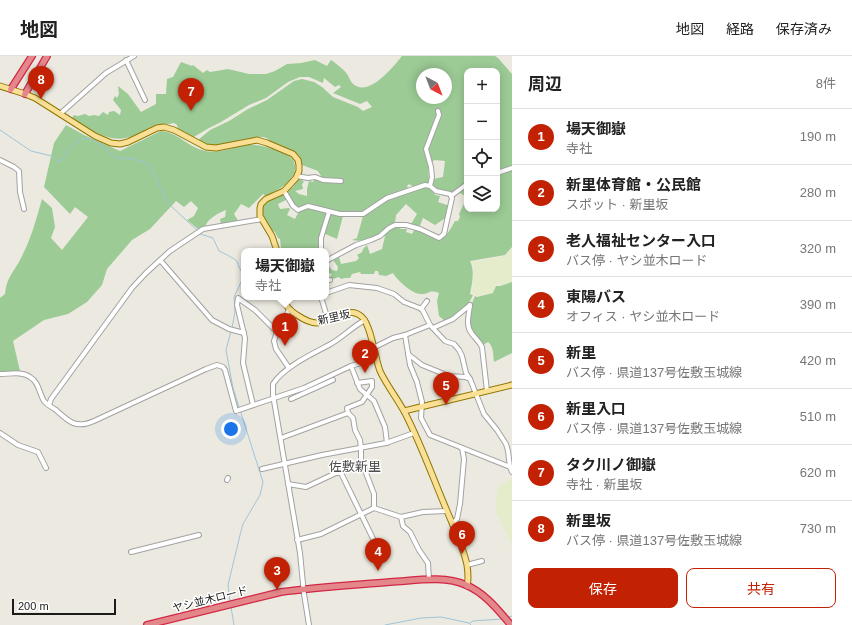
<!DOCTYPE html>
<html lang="ja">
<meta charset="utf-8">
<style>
body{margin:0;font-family:Helvetica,"Noto Sans JP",sans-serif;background:#f6f6f6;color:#222}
.controls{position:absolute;right:12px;top:12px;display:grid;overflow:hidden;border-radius:8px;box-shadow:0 2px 10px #0003}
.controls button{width:36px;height:36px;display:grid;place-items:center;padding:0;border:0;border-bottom:1px solid #e0e0e0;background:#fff;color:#222;font:20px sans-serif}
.compass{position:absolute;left:416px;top:12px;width:36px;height:36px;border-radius:50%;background:#fff;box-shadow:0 2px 10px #0003;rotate:138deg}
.scale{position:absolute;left:12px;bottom:10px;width:104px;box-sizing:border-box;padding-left:4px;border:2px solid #1b1b1b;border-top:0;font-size:11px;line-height:14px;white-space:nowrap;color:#1b1b1b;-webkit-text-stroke:3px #fff;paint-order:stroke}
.you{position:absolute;left:231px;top:373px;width:14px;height:14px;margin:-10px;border:3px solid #fff;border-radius:50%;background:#1a73e8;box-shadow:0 0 0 6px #1a73e833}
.badge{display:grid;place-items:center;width:26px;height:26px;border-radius:50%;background:#c22203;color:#fff;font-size:13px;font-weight:700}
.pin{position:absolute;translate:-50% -33px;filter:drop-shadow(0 1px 2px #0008)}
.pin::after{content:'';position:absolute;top:21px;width:14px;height:12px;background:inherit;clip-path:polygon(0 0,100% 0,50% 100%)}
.popup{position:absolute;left:241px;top:192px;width:88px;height:52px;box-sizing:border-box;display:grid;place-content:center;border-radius:8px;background:#fff;filter:drop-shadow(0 1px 3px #0005);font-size:13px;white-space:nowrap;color:#767676}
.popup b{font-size:15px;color:#222}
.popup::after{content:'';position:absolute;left:50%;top:100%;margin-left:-8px;border:8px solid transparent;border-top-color:#fff}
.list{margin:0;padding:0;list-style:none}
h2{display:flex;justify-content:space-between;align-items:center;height:52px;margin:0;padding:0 16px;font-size:17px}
h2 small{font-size:13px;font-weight:400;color:#767676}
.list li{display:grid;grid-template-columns:26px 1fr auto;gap:12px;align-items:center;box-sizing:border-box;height:56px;padding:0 16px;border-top:1px solid #e0e0e0}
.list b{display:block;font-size:15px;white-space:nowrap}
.list p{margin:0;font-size:13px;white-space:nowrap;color:#767676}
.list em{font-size:13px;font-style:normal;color:#767676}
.actions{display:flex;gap:8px;padding:12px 16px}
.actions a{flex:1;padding:9px 0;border:1px solid #c22203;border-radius:8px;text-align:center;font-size:14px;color:#c22203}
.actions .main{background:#c22203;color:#fff}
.icon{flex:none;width:22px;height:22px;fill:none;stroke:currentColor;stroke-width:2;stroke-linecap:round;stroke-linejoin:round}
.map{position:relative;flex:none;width:512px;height:569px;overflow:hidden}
header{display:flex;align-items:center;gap:24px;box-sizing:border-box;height:56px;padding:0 20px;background:#fff;border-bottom:1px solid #e0e0e0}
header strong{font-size:19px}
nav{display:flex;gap:22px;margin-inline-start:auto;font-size:14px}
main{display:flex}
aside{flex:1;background:#fff}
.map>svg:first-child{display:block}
</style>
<header>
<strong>地図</strong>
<nav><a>地図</a><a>経路</a><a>保存済み</a></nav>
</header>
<main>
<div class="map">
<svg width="512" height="569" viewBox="0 0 512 569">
<rect width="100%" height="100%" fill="#eceae0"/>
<g fill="#e4eccb">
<path d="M512 192V226L500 229 496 228 493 237 477 240 472 237 474 210 471 206 506 200Z"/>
<path d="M512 422V490L496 456V453L497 434 498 431Z"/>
</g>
<g fill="#9ccb95" fill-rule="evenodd">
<path d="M402 0H495L498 2 512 18V111L497 116V15H467V126L451 138 434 132 432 129 433 123 443 121 445 105 435 104 428 108 429 128 414 131 409 128 407 130 408 132 387 141 363 157H340L313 150 298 153 294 149 287 135 293 131 298 123 302 124 304 126 302 128 303 133 295 135 299 138 307 140V133L309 125 313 126 314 124H318L321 120 318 115 302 109C302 93 286 94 275 88 270 86 268 81 262 81 240 82 217 98 198 84L210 74 229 65 248 53 267 44 294 25 302 23 314 26 322 31 333 41 358 51 363 55 372 51 367 45 360 48 333 37 341 31 339 29 335 31 324 22 323 27 309 21H300L288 26 266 42 249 49 221 66 209 72 192 82 178 73 177 69 174 67C168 69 162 67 155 69 148 72 141 77 133 80 110 89 91 74 72 62L74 59 78 60 85 58 89 60 94 59 99 60 103 56 108 59 109 56 114 55 120 59 121 54 113 44 115 40 117 42 119 38 118 30 128 38 141 56 156 48V38H166L167 23 173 21 181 6 192 10 193 9 203 17 207 14 210 16 228 13 249 18H266L275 15 287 8 301 7 315 4 327 10 331 4C336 7 344 14 347 18 349 21 350 24 352 27 368 43 393 11 402 0ZM422 18H446V42H422Z"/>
<path d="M66 69 84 79 120 95 161 75C177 76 187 90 202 94 217 99 232 91 247 89 261 88 272 92 285 98 292 101 296 106 295 114 292 128 277 134 266 140L263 138 249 152 241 148 234 158 239 166 221 169 220 163 225 161 226 154C218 157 209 162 205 170L198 173 187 164 194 160 198 152 191 145 184 151 176 145 150 173 132 184 107 213 102 229 87 246 68 258 44 264 13 285 20 315 0 317V242L5 238C6 222 14 216 21 202 31 183 36 164 42 143L52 152 55 171 51 182 62 194 88 161 75 151 70 158 44 131 54 87Z"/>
<path d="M512 113V191L505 199 470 205C475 215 472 227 470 238L473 239C467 253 459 258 445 265L439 260 437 245 439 237C428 233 429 239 421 238 412 238 397 224 393 217L386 220 379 219 378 215H375L374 218H361L360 216 352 218 350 222H345L341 223 339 221 333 223 330 222 332 218 328 217 326 214V207L332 214 337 215 338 211 333 204 339 201 341 208 356 205 359 202 357 199 362 196 363 193 367 189 370 198 382 193 386 176 396 170 401 173H407L406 176 412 178 415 173 439 183C447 181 451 172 455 165H458L460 161 459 158 467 141 458 136 467 129V153H497V118Z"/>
<path d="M425 130 430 131 435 139 440 140 438 146 450 150 447 161 435 169 423 162 419 172 411 168 417 158 406 148 396 159 395 167C381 176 369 188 352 184L357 182 363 160 388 143Z"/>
<path d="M284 137 288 143 278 148 280 153 289 152 290 153 287 159 295 163 299 155 311 152 328 157 319 182V195H280L281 192 280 183 278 182 275 176C270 174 268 169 265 164 255 147 272 143 284 137Z"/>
<path d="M329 158 343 160 337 183 323 177Z"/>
<path d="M512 226V297L494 306C493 299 494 291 488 286L483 289C480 283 474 280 471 274 466 265 471 249 475 240L477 241 493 237 496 230H500Z"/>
</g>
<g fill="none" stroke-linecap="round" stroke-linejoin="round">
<g stroke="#a0c4da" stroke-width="1">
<path d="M0 74 31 95 52 100 57 105 60 106C65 100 68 94 74 88 92 72 102 95 117 102 120 103 124 102 126 102 135 103 143 105 150 110L166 143 172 151 198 175"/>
<path d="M200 178 213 182 219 195C225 198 232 201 237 205L239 211 243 218V222L234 241 235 256 232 272"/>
<path d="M231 275 226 294 233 332 239 351"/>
<path d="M230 546 228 529 241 475 243 468 260 439 263 426 240 354"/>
<path d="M231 551 234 569"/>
<path d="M507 562 512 560"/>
<path d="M470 567 473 565 502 563"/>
<path d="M385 569 421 562 441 561 469 567 471 569"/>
</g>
<defs>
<g id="minor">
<path d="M126 4 145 44"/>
<path d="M60 58 106 17 134 0"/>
<path d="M0 104 14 111 19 115 20 136 24 153"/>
<path d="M497 117 512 112"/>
<path d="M297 120 308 122 315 121 323 124 341 125"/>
<path d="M430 130 432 121 431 111 426 93 439 59 438 55"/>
<path d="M284 135 293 150 298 154 308 150 340 158H363L387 142 425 129 430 130 436 135 450 138 452 142 444 178 439 182 420 173 406 169H395L389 172 380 180 371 184 356 189 326 205"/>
<path d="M451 140 467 128"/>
<path d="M321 195V182L329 156"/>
<path d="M160 204 212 264 229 273 244 277"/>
<path d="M326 224H330"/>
<path d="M326 237 349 229 377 232 394 238 404 246 422 253 430 269 445 285 454 288 459 294 462 300 466 317 470 323"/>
<path d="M321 241 328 264"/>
<path d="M470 249C469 259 465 269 472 278 475 282 479 285 482 291L487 335"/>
<path d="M289 253 284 265 277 276 274 285 276 293 289 312"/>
<path d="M421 253 427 245"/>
<path d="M433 272 453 263 470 249"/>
<path d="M405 279 430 269"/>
<path d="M373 292 393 282 405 279 410 309 417 326 422 346 421 362 430 379 510 411"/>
<path d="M408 298 422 309 449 320 465 321 470 323 484 358 497 374 506 388 508 395 510 411 512 416"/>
<path d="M351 310 360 333 374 345 385 371 387 387"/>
<path d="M0 318C10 318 22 315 30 321 39 326 39 337 44 345 47 349 52 351 56 354 69 366 76 373 94 365L206 313 217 309 223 311 225 314 236 355 304 332 351 310 376 302"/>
<path d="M357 327 372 325V331L362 346 347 352 348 357 353 362 355 374 360 384 361 392V404L374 438V452"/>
<path d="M291 343 333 324"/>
<path d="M49 349 51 343 132 232 146 217 170 195 203 173 262 163"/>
<path d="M253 349 243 307 245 282 237 249 238 242 255 254 277 276"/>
<path d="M0 377 18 389 38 396 46 412"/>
<path d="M281 382 348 357"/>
<path d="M262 413 322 399 386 387 414 377"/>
<path d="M227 424 228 422"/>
<path d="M288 428 306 431 336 417H341L381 499"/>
<path d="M401 461 403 470 410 476 419 494 428 507 429 524"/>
<path d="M452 468 457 463 460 448 464 403 462 392"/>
<path d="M297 484 321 478 374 452 401 461 423 456 447 455"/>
<path d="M131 496 199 479"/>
<path d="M467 509 482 505"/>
<path d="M309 569 304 538 300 497 273 339V328C284 311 312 298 329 289 342 282 352 271 365 264"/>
</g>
<g id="major">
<path d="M0 30 25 38 35 42 95 80 111 87 120 88 128 86 157 72 164 71 174 74 206 91 216 92 257 84 267 87 293 98 298 104 299 109V115L296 122 284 135 266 143 261 148 260 152V160L272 180 277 195"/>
<path d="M282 241C285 249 290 255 297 259 303 263 310 267 317 267 331 267 349 248 362 261 371 269 375 302 380 315 387 330 397 342 405 357 421 388 433 422 447 455 454 472 463 490 467 509 468 516 469 523 467 530"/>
<path d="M404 355 512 329"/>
</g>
<g id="highway">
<path d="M11 33 32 0"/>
<path d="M25 38 47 0"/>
<path d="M147 569 281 536C317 531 354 529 390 526 414 525 443 519 466 529 485 537 498 554 511 569"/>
</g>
</defs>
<use href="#minor" stroke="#a2a2a2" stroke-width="6"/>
<use href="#major" stroke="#8f7702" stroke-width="7"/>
<use href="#highway" stroke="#d22645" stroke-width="8"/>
<use href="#minor" stroke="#fff" stroke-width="4"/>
<use href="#major" stroke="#fadf97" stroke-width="5"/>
<use href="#highway" stroke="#e4878a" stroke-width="5.5"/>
</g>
<g text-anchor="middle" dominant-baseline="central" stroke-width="3" stroke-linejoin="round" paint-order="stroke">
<g font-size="11" fill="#1b1b1b" stroke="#fff">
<text transform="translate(334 261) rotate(-13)">新里坂</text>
<text transform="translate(210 543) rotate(-14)">ヤシ並木ロード</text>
</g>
<g font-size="13" fill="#4e4e4e" stroke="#fff">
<text x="355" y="410">佐敷新里</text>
</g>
</g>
</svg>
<div class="controls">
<button>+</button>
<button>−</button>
<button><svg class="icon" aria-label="locate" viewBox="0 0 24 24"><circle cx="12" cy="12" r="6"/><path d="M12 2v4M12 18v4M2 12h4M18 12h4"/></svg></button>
<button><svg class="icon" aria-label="layers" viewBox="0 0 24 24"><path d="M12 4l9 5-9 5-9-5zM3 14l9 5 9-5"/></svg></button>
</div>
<svg class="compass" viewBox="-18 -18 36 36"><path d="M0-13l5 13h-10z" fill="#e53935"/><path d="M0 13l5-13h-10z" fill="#767676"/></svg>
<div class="scale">200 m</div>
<div class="you"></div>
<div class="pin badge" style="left:285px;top:290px">1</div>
<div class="popup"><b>場天御嶽</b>寺社</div>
<div class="pin badge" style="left:365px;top:317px">2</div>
<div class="pin badge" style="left:277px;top:534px">3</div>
<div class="pin badge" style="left:378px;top:515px">4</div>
<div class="pin badge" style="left:446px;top:349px">5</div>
<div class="pin badge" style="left:462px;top:498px">6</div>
<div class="pin badge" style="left:191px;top:55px">7</div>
<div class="pin badge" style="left:41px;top:43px">8</div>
</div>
<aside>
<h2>周辺<small>8件</small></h2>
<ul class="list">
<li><span class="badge">1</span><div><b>場天御嶽</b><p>寺社</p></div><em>190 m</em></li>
<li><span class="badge">2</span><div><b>新里体育館・公民館</b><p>スポット · 新里坂</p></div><em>280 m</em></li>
<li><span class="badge">3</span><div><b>老人福祉センター入口</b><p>バス停 · ヤシ並木ロード</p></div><em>320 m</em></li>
<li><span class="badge">4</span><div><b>東陽バス</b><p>オフィス · ヤシ並木ロード</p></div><em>390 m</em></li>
<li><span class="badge">5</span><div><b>新里</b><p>バス停 · 県道137号佐敷玉城線</p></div><em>420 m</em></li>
<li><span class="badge">6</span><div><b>新里入口</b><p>バス停 · 県道137号佐敷玉城線</p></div><em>510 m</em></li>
<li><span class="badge">7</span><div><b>タク川ノ御嶽</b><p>寺社 · 新里坂</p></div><em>620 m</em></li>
<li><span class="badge">8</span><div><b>新里坂</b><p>バス停 · 県道137号佐敷玉城線</p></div><em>730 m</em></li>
</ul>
<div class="actions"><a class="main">保存</a><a>共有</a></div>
</aside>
</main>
